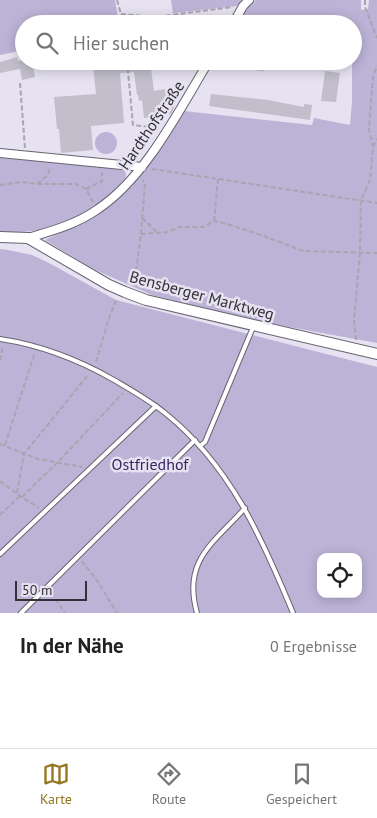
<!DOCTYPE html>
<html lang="de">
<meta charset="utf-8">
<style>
body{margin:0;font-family:"PT Sans",sans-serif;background:#f6f6f6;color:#222}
.controls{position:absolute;right:15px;bottom:15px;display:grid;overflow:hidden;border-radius:10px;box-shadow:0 2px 12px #0003}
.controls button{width:45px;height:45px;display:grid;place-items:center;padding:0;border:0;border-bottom:1px solid #e0e0e0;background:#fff;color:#222;font:25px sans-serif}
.scale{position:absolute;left:15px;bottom:12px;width:72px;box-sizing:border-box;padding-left:5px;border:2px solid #333137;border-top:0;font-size:14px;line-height:18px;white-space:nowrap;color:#333137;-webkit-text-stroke:4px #e6e2f1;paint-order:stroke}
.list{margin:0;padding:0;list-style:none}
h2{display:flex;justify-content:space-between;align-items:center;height:65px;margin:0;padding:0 20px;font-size:21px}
h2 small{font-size:16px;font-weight:400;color:#767676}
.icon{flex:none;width:28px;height:28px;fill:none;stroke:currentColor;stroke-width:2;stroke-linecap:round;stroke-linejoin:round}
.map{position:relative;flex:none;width:377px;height:613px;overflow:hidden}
.search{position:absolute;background:#fff;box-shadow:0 2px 12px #0003;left:15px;right:15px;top:15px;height:55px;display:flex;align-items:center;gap:12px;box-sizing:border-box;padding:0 18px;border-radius:28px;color:#767676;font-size:19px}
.sheet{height:135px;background:#fff}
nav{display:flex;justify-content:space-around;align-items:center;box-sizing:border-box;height:70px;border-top:1px solid #e0e0e0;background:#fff;font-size:14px;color:#767676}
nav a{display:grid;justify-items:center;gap:2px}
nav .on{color:#95751d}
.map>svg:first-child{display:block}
</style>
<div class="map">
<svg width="377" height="613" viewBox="0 0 377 613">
<rect width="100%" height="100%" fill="#e6e2f1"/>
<g fill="#bcb3d6" fill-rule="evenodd">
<path d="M0 0H115L119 24H24V50L0 55Z"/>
<path d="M171 0H242L237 6 173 13Z"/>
<path d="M255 0H361V10L368 9 369 0H377V343L256 321 152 295 93 269 45 240 93 218 113 203 132 186 147 165 184 111 312 125 314 118 350 125 352 102V63L318 65 287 61H353V24H236L243 13Z"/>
<path d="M213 61H267L264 71 218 66 214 63Z"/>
<circle cx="106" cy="143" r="11"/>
<path d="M0 156 124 168C126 173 127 175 124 180L101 202 74 219 43 230 20 232H0Z"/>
<path d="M0 249 8 250 32 255 49 263 116 300 377 367V613H0ZM321 557H358V594H321Z"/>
</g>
<g fill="#c2becc">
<path d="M17 57 18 61 24 60V61H40V64L33 66 35 77 22 80 20 69 0 73V62Z"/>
<path d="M65 61H150L154 91 165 89V92L172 91 174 108 171 114 144 118 142 100 139 101 138 95H137L134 72 120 73 124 123 91 126 93 150 61 153 59 129H57L54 97 96 94 93 66 72 69V68L67 69Z"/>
<path d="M325 71 340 73 336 102 321 101Z"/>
<path d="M211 94 268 100 304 107V104L312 105 310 120 209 106Z"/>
</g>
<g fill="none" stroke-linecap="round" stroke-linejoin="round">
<defs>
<g id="service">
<path d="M0 339C40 345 79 360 114 380 131 390 149 400 165 413 230 465 262 538 293 613"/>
<path d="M200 446 205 442 254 325"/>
<path d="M0 554 156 406"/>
<path d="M21 613 195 440"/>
<path d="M197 613C182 560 214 543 245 508"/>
</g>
<g id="minor">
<path d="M233 24 243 6 249 0"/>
<path d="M0 153 142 167"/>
<path d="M28 238C52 231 77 224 98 209 146 177 179 110 209 61"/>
</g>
<path id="tertiary" d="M0 237 28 238 109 285 125 292 146 300 377 354"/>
</defs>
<use href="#service" stroke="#676471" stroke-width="6"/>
<use href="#minor" stroke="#676471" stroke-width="10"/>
<use href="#tertiary" stroke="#676471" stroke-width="12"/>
<g stroke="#a8a5b1" stroke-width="2" stroke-dasharray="5 2.5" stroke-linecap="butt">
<path d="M117 0 121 14 123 24"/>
<path d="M365 0V7L377 38"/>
<path d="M121 14 155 17 233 7"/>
<path d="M127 61 133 125 159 128"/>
<path d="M20 83 25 148"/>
<path d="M373 147 377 139"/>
<path d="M152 169 377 203"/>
<path d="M37 184H75L86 189 93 202"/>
<path d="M0 185 22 182 37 184 48 175 50 167"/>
<path d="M86 189 102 181V172"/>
<path d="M142 218 158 233"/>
<path d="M214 221 218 179"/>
<path d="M141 234 168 232 179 227H203L214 221 227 224 264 236 303 251 377 253"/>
<path d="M134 286 141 234 145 184 143 180"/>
<path d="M356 340 354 321 360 252 361 200 370 180 373 147 369 129 373 76 377 66"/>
<path d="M0 360 3 346"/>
<path d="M96 362 109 318 117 298"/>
<path d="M0 444 38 459 82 467"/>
<path d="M5 445 35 352"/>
<path d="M0 481 20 496 39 508"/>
<path d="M17 493 24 454 88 375"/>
<path d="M22 497 58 462 123 393"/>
<path d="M0 515 20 496"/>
<path d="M82 561 98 582 117 613"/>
<path d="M51 593 65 613"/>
</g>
<use href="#service" stroke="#fff" stroke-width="4"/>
<use href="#minor" stroke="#fff" stroke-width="8"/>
<use href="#tertiary" stroke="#fff" stroke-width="10"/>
</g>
<g text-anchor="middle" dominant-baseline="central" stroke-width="5" stroke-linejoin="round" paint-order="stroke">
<g font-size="16" fill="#333137" stroke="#e6e2f1">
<text transform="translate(151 125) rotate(-56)">Hardthofstraße</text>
<text transform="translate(202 295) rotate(15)">Bensberger Marktweg</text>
</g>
<g font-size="16" fill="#39235e" stroke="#e6e2f1">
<text x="150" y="464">Ostfriedhof</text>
</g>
</g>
</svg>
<div class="controls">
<button><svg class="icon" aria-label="locate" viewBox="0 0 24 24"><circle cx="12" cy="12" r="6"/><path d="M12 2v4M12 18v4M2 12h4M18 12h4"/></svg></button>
</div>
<div class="scale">50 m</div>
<div class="search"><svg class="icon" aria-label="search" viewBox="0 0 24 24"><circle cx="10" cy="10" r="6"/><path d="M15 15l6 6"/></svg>Hier suchen</div>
</div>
<section class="sheet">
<h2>In der Nähe<small>0 Ergebnisse</small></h2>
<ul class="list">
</ul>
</section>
<nav>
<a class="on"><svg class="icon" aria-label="map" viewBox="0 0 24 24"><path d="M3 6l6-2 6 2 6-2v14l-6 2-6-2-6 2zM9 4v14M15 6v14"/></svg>Karte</a>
<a><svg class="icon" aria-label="directions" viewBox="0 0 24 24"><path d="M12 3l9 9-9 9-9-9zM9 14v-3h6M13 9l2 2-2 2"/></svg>Route</a>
<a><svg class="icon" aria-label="saved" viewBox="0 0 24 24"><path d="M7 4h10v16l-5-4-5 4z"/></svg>Gespeichert</a>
</nav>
